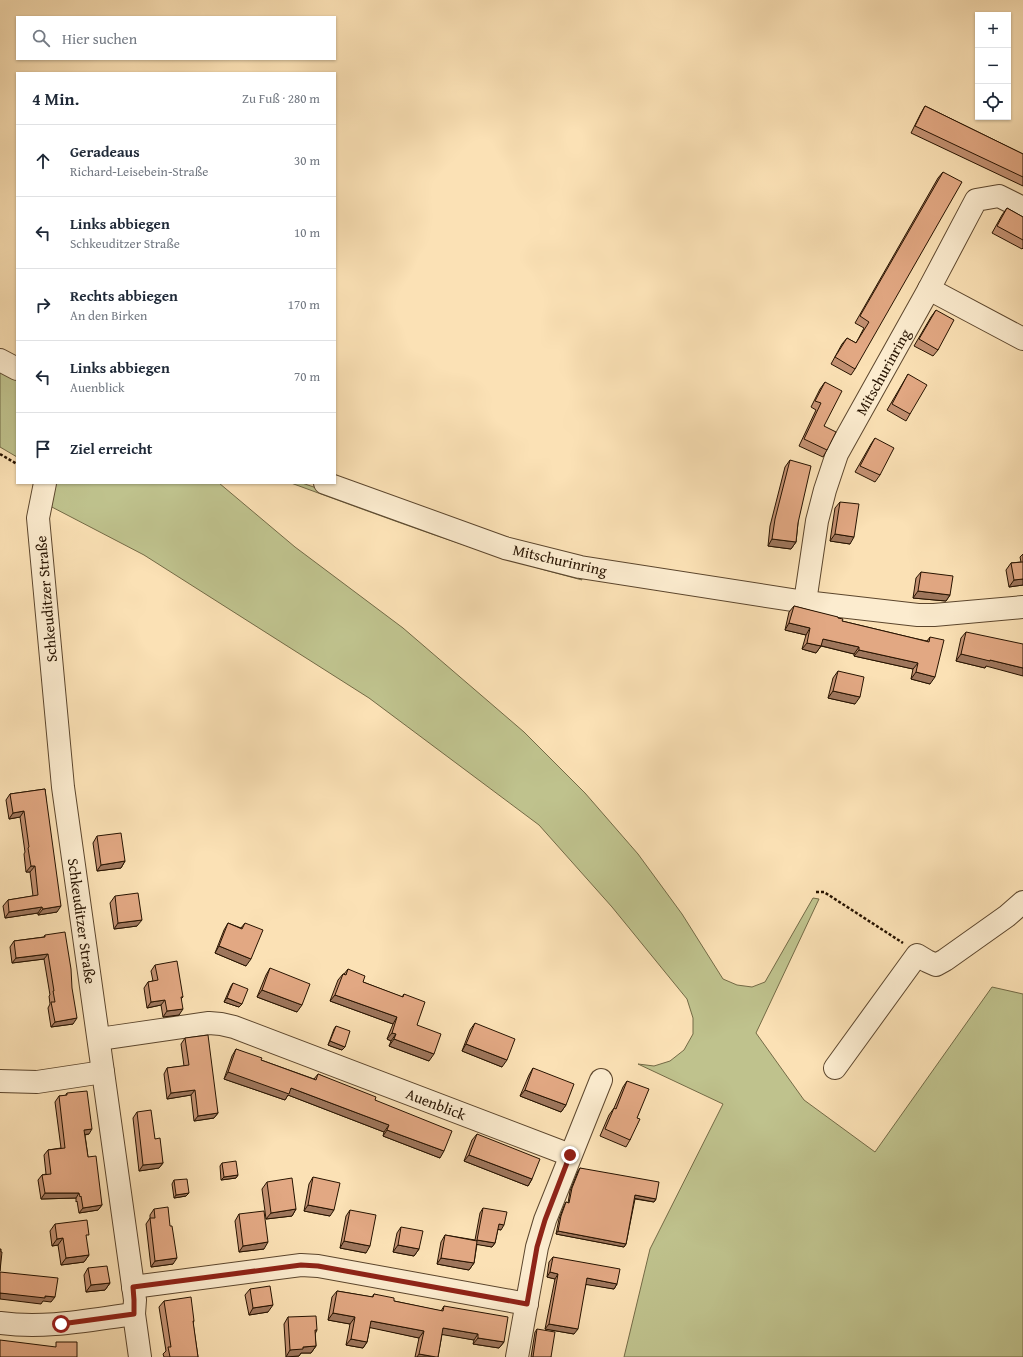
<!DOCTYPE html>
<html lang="de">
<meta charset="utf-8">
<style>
body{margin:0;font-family:"Gentium Book Plus",serif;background:#f6f6f7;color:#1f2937}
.controls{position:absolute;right:12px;top:12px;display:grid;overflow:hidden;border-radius:0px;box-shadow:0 1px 3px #0004}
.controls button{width:36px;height:36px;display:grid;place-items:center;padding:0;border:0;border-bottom:1px solid #e0e1e3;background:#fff;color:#1f2937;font:20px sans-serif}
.stop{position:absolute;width:12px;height:12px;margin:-9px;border:3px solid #8f2418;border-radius:50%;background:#fff}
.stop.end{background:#8f2418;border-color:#fff;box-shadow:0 1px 4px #0008}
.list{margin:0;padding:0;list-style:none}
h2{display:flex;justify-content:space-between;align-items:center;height:52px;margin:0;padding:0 16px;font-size:17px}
h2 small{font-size:13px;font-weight:400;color:#747a83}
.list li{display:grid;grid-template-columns:26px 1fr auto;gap:12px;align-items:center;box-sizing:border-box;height:72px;padding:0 16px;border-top:1px solid #e0e1e3}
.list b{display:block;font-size:15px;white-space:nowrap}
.list p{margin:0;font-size:13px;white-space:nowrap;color:#747a83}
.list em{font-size:13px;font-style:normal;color:#747a83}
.icon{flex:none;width:22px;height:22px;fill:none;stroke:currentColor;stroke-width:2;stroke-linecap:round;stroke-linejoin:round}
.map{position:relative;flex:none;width:1023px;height:1357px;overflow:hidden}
.search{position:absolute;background:#fff;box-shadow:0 1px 3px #0004;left:16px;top:16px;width:320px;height:44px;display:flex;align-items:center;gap:10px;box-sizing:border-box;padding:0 14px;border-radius:0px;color:#747a83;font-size:15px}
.panel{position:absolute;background:#fff;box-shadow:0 1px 3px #0004;left:16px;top:72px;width:320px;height:412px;border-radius:0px}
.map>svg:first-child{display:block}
</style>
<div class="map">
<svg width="1023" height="1357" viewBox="0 0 1023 1357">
<rect width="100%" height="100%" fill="#fbe1b5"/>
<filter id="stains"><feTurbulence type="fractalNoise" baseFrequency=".005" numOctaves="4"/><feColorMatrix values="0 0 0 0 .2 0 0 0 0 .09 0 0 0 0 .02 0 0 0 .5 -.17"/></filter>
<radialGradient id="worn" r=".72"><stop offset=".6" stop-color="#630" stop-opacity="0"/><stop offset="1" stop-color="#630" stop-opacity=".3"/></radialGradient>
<g fill="#bfc28d" stroke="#736a46">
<path d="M0 369 17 376V457L0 447Z"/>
<path d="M55 483H219L295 547 403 628 524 732 585 793 638 854 682 914 723 979 737 985 752 987 765 982 813 898 819 899 756 1033 804 1100 875 1152 992 987 1023 994V1357H624L650 1249 723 1104 638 1064 654 1066 670 1061 684 1050 693 1034V1018L687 999 612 907 539 825 369 698 144 555 48 505Z"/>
<path d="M291 483H302L499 551 579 573 582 580C483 555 387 518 291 483Z"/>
</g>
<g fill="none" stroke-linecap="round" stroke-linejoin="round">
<defs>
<g id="minor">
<path d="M929 289 1023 339"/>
<path d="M0 360 17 369"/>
<path d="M45 483 38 518 63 787 135 1300 134 1314 140 1357"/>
<path d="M325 483 505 548 580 567 805 602 918 615H934L1023 607"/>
<path d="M805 602 817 521 825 490 837 454 929 289 976 200 999 196 1023 208"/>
<path d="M99 1039 209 1023 221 1024 234 1027 570 1155"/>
<path d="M835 1068 917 955 927 961 936 965 945 960 1007 916 1023 902"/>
<path d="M0 1081 37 1082 103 1072"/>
<path d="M133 1287 301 1265 318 1266 527 1304"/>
<path d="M0 1323C47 1329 88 1320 134 1314"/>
<path d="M517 1357 537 1247 545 1220 601 1080"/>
</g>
</defs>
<use href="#minor" stroke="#5c462d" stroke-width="24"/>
<g stroke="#271300" stroke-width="2.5" stroke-dasharray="3 2" stroke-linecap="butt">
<path d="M0 454 17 464"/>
<path d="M816 892H824L903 943"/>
</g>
<use href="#minor" stroke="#fceccf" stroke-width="22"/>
</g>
<g fill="#c29071" stroke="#271300">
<path d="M925 106 1023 154V186L911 133 921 113Z"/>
<path d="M943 172 855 369 851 375 831 364 842 344 847 338 856 343 864 328 855 323 938 178Z"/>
<path d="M1007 208 1023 217V248L1022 249 992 233 1002 215Z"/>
<path d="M936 310 938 350 933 356 914 346 931 317Z"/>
<path d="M908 374 910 414 906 421 887 410 904 381Z"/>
<path d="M825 382 824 426 827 450 823 457 799 446 816 410 811 407 820 389Z"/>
<path d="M875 438 880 475 875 482 855 472 871 444Z"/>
<path d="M790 460 798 523 796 542 791 549 768 546 770 526 785 467Z"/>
<path d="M840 502 850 544 830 541 835 508Z"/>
<path d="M1023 554V585L1009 587 1006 570 1011 563 1021 562 1020 557Z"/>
<path d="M921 572 950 595 946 601 913 598 916 578Z"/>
<path d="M794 606 838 618 842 621 913 638 927 641 930 637V684L911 679 913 669 854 656V654L821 646 816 653 802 649 806 635 785 630 789 612Z"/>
<path d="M966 632 986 666 985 668 956 661 961 638Z"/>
<path d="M838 671 855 704 828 698 833 678Z"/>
<path d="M45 789 57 912 38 915V913L5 918 3 906 8 900 33 896 30 872H26L24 854 25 852 20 817 9 819 6 800 10 794Z"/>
<path d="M97 836 125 861 121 868 97 871 93 843Z"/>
<path d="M115 896 137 926 114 929 110 903Z"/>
<path d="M228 923 241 928 245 923 246 966 215 953 224 930Z"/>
<path d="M45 935 73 1024 51 1027 48 1008 50 1004 49 996 50 995 44 959 12 963 10 947 14 941 44 937Z"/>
<path d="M155 965 183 997 181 999 179 1015 163 1017 161 1005 147 1008 144 988 148 982 153 981 151 971Z"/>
<path d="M270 968 297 1012 257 997 266 975Z"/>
<path d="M348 969 363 982 402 997 404 994 417 1025 429 1061 389 1046 391 1041 387 1039 393 1024 330 1001 338 980 343 974H344Z"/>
<path d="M233 983 239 1007 224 1002 231 986Z"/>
<path d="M475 1023 502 1067 462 1051 470 1030Z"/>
<path d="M336 1026 345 1047 342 1050 328 1045 334 1029Z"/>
<path d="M185 1038 218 1113 214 1118 194 1121 191 1095 167 1099 164 1074 167 1068 184 1066 181 1044Z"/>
<path d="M236 1049 261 1060 314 1079 318 1074 375 1100 440 1158 383 1136 384 1132 288 1095 285 1100 224 1079 232 1056Z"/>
<path d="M533 1068 566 1105 561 1112 520 1096 529 1075Z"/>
<path d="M627 1081 637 1118 630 1140 626 1147 600 1136 609 1115 614 1108 623 1087Z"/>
<path d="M67 1093 89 1134 85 1135 88 1157 102 1205 98 1210 79 1213 77 1201 76 1202V1198L41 1199 38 1180 42 1175 46 1174 44 1155 48 1150 61 1148 55 1102 59 1096H65Z"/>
<path d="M137 1112 155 1139 163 1163 159 1168 139 1171 133 1118Z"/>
<path d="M477 1134 532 1179 528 1186 464 1161 472 1140Z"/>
<path d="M222 1163 238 1175 236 1178 221 1180 220 1166Z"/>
<path d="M580 1168 656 1199 654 1202 635 1199 626 1244 624 1247 556 1234 559 1219 564 1206 566 1202 568 1203 570 1191 578 1171Z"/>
<path d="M313 1177 330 1216 304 1211 309 1184Z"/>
<path d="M174 1180 186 1196 174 1198 172 1184Z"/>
<path d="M267 1182 296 1209 292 1216 266 1219 262 1189Z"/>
<path d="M483 1208 501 1230 498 1229 495 1243 492 1247 477 1244 474 1263 469 1270 437 1264 441 1242 445 1235 475 1240 480 1213Z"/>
<path d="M154 1209 173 1264 151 1267 146 1224 150 1218V1215Z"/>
<path d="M350 1210 366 1253 340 1248 346 1216Z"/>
<path d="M239 1214 264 1249 239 1252 235 1221Z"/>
<path d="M55 1224 89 1255 84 1262 61 1265 58 1245 52 1246 50 1231Z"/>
<path d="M401 1227 419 1249 414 1256 393 1252 397 1233Z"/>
<path d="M553 1257 617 1284 614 1289 586 1284 574 1334 545 1329 555 1279 547 1277 549 1262Z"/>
<path d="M88 1268 110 1283 105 1290 86 1292 84 1275Z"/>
<path d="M250 1289 268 1312 249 1315 245 1295Z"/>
<path d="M337 1291 372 1297 374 1294 394 1301 441 1311 444 1306 504 1342 499 1348 473 1344 474 1340 442 1334 438 1357H415L419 1338 370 1327 367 1342 363 1348 346 1345 350 1324 328 1320 332 1297Z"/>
<path d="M164 1301 194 1321 193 1323 198 1357H164L163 1354 166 1351 159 1307Z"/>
<path d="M288 1317 317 1330 315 1334 316 1346 311 1353H301L299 1356 286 1357 284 1324Z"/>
<path d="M537 1329 551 1357H531L535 1332Z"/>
</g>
<g fill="#9e765c" stroke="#271300">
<path d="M835 534 854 537 850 544 830 541Z"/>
<path d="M772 539 796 542 791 549 768 546Z"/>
<path d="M1023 579V585L1009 587 1014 580Z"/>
<path d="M918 591 950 595 946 601 913 598Z"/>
<path d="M789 623 810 628 806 635 785 630Z"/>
<path d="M823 639 859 647 854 654 818 645Z"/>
<path d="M807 643 821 646 816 653 802 649Z"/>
<path d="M859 650 918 663 913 669 854 656Z"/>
<path d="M961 654 990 660 1023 668V676L986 666 985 668 956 661Z"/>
<path d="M916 672 935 677 930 684 911 679Z"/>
<path d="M833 691 860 697 855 704 828 698Z"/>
<path d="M24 811 20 817 9 819 13 813Z"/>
<path d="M125 861 121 868 97 871 101 865Z"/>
<path d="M31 866H35L30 872H26Z"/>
<path d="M61 906 57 912 38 915 43 909Z"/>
<path d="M42 907 38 913 5 918 9 912Z"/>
<path d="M142 920 137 926 114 929 118 923Z"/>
<path d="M219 946 251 959 246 966 215 953Z"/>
<path d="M48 954 44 959 12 963 16 958Z"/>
<path d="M262 990 302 1005 297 1012 257 997Z"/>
<path d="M335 995 397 1017 393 1024 330 1001Z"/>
<path d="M227 998 242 1004 239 1007 224 1002Z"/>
<path d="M165 1000 161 1005 147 1008 151 1002Z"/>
<path d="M183 1009 179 1015 163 1017 167 1011Z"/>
<path d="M77 1018 73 1024 51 1027 55 1022Z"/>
<path d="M392 1033 396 1034 391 1041 387 1039Z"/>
<path d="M394 1039 434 1054 429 1061 389 1046Z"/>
<path d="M330 1041 345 1047 342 1050 328 1045Z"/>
<path d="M466 1044 507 1060 502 1067 462 1051Z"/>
<path d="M228 1072 291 1088 389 1125 384 1132 288 1095 285 1100 224 1079Z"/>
<path d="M195 1090 191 1095 167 1099 171 1093Z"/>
<path d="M525 1090 566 1105 561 1112 520 1096Z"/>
<path d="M218 1113 214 1118 194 1121 198 1116Z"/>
<path d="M92 1129 89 1134 80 1135 84 1130Z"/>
<path d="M387 1130 444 1151 440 1158 383 1136Z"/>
<path d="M469 1155 532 1179 528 1186 464 1161Z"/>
<path d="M163 1163 159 1168 139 1171 143 1165Z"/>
<path d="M238 1175 236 1178 221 1180 224 1177Z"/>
<path d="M45 1193H79L76 1198 41 1199Z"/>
<path d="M189 1193 186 1196 174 1198 176 1195Z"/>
<path d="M635 1195 656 1199 654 1202 633 1198Z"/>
<path d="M102 1205 98 1210 79 1213 83 1208Z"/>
<path d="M308 1205 334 1210 330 1216 304 1211Z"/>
<path d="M296 1209 292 1216 266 1219 271 1213Z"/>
<path d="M499 1224 504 1225 501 1230 496 1229Z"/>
<path d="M558 1231 626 1244 624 1247 556 1234Z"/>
<path d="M63 1238 58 1245 52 1246 57 1239Z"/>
<path d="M477 1240 495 1243 492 1247 474 1244Z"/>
<path d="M344 1241 370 1246 366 1253 340 1248Z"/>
<path d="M268 1242 264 1249 239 1252 243 1246Z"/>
<path d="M398 1245 419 1249 414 1256 393 1252Z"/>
<path d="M89 1255 84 1262 61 1265 66 1258Z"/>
<path d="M177 1258 173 1264 151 1267 155 1261Z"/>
<path d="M441 1258 474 1263 469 1270 437 1264Z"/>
<path d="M550 1272 558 1274 555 1279 547 1277Z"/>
<path d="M587 1278 617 1284 614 1289 583 1284Z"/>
<path d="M110 1283 105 1290 86 1292 91 1285Z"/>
<path d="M0 1293 45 1296 55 1297 51 1302 43 1301 41 1304 0 1299Z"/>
<path d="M273 1305 268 1312 249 1315 253 1308Z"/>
<path d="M333 1313 355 1317 350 1324 328 1320Z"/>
<path d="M371 1321 424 1331 419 1338 367 1327Z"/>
<path d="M549 1324 578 1329 574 1334 545 1329Z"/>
<path d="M443 1328 478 1334 474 1340 439 1334Z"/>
<path d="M478 1338 504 1342 499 1348 473 1344Z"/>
<path d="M351 1339 367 1342 363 1348 346 1345Z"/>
<path d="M316 1346 311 1353H301L299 1356 286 1357 290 1350 303 1347Z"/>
<path d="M419 1354 436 1357H417Z"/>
</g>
<g fill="#e2a883" stroke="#271300">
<path d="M925 106 1023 154V177L915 126Z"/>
<path d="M943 172 962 182 855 369 835 357 847 338 856 343 869 322 860 316Z"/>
<path d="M1007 208 1023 217V240L997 226Z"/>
<path d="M936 310 954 320 938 350 919 339Z"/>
<path d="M908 374 927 385 910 414 892 404Z"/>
<path d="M825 382 842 391 824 426 836 432 827 450 804 439 821 403 815 401Z"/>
<path d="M875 438 894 448 880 475 860 466Z"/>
<path d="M790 460 811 466 798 523 796 542 772 539 775 519Z"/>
<path d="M840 502 859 504 854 537 835 534Z"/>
<path d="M1023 562V579L1014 580 1011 563Z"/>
<path d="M921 572 953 576 950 595 918 591Z"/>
<path d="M794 606 838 617V618L843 619 842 621 913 638 929 642 930 637 944 640 935 677 916 672 918 663 859 650V647L823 639 821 646 807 643 810 628 789 623Z"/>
<path d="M966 632 1023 644V668L990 660V661L961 654Z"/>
<path d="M838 671 864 677 860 697 833 691Z"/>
<path d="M45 789 61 906 43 909 42 907 9 912 8 900 38 895 35 866H31L28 848 29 847 24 811 13 813 10 794Z"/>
<path d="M121 833 125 861 101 865 97 836Z"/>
<path d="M138 893 142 920 118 923 115 896Z"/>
<path d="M228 923 242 929 245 923 263 930 251 959 219 946Z"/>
<path d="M65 932 71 969 72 988 77 1018 55 1022 51 1002H55L53 991H54L48 954 16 958 14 941 45 937V935Z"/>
<path d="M177 961 183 997H181L183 1009 167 1011 165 1000 151 1002 148 982 158 980 155 965Z"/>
<path d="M270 968 310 984 302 1005 262 990Z"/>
<path d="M348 969 365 976 363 982 403 997 404 994 425 1002 417 1025 441 1034 434 1054 394 1039 396 1034 392 1033 397 1017 335 995 343 974 346 975Z"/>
<path d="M233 983 248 989 242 1004 227 998Z"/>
<path d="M475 1023 515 1039 507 1060 466 1044Z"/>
<path d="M336 1026 350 1031 345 1047 330 1041Z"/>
<path d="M208 1035 218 1113 198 1116 195 1090 171 1093 167 1068 189 1065 185 1038Z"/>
<path d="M236 1049 262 1058 261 1060 316 1080 318 1074 376 1097 375 1100 452 1131 444 1151 387 1130 389 1125 291 1088 289 1094 228 1072Z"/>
<path d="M533 1068 574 1084 566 1105 525 1090Z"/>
<path d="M627 1081 649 1089 637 1118 640 1119 630 1140 605 1129 614 1108 616 1109Z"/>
<path d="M87 1091 92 1129 84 1130 88 1157 96 1156 102 1205 83 1208 81 1196 80 1197 79 1193H45L42 1175 51 1174 48 1150 65 1148 59 1096 67 1095V1093Z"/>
<path d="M151 1110 155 1139 160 1138 163 1163 143 1165 137 1112Z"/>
<path d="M477 1134 540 1159 532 1179 469 1155Z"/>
<path d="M236 1161 238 1175 224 1177 222 1163Z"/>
<path d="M580 1168 659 1182 656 1199 635 1195 626 1244 558 1231 561 1216 566 1202 569 1203 572 1188Z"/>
<path d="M313 1177 340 1183 334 1210 308 1205Z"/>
<path d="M292 1178 296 1209 271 1213 267 1182Z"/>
<path d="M187 1179 189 1193 176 1195 174 1180Z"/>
<path d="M168 1207 170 1226H172L177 1258 155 1261 150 1218H155L154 1209Z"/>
<path d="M483 1208 507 1212 504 1225 499 1224 495 1243 477 1240Z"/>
<path d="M350 1210 376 1215 370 1246 344 1241Z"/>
<path d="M264 1211 268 1242 243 1246 239 1214Z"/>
<path d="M87 1220 89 1235H86L89 1255 66 1258 63 1238 57 1239 55 1224Z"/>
<path d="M401 1227 423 1231 419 1249 398 1245Z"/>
<path d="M445 1235 477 1241 474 1263 441 1258Z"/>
<path d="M0 1249H1V1252H2L0 1271Z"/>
<path d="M553 1257 620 1269 617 1284 587 1278 578 1329 549 1324 558 1274 550 1272Z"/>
<path d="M107 1266 110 1283 91 1285 88 1268Z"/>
<path d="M0 1272 58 1278 55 1297 45 1296V1298L0 1293Z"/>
<path d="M270 1286 273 1305 253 1308 250 1289Z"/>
<path d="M337 1291 373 1297 374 1294 394 1298V1301L443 1311 444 1306 508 1317 504 1342 478 1338V1334L443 1328 438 1357H436L419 1354 424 1331 371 1321 367 1342 351 1339 355 1317 333 1313Z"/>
<path d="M191 1297 194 1321H193L198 1357H170L168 1347H171L164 1301Z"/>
<path d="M316 1316 317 1330H315L316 1346 303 1347V1349L290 1350 288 1317Z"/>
<path d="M537 1329 555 1332 551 1357H533Z"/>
<path d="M0 1340 56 1347V1342H77V1357H0Z"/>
</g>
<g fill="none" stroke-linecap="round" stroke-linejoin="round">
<path stroke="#8f2418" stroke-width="5" d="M61 1324 134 1314V1300L133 1287 301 1265 318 1266 527 1304 537 1247 545 1220 570 1155"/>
</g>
<g text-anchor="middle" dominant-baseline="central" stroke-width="3" stroke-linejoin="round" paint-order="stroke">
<g font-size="15" fill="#271300" stroke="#fceccf">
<text transform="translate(883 372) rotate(-61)">Mitschurinring</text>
<text transform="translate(560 560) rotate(13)">Mitschurinring</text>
<text transform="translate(46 599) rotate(-95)">Schkeuditzer Straße</text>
<text transform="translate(82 921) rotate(82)">Schkeuditzer Straße</text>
<text transform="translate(436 1104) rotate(21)">Auenblick</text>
</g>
</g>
<rect width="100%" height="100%" filter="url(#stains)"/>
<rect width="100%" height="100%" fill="url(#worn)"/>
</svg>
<div class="controls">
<button>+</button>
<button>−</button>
<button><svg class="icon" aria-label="locate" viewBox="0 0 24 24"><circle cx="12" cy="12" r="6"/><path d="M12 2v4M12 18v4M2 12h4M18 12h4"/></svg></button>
</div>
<div class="stop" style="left:61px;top:1324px"></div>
<div class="stop end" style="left:570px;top:1155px"></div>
<div class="search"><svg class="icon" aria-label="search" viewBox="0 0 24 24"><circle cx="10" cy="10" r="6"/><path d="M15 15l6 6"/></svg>Hier suchen</div>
<section class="panel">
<h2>4 Min.<small>Zu Fuß · 280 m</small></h2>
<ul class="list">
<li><svg class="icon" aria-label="ahead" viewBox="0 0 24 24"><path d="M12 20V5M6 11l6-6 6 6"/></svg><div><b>Geradeaus</b><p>Richard-Leisebein-Straße</p></div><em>30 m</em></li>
<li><svg class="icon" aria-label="left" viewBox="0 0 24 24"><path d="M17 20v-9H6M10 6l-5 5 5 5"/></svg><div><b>Links abbiegen</b><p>Schkeuditzer Straße</p></div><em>10 m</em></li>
<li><svg class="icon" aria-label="right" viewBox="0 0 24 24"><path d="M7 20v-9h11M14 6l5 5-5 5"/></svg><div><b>Rechts abbiegen</b><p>An den Birken</p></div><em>170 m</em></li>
<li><svg class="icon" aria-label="left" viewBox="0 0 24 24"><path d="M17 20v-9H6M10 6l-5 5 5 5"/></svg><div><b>Links abbiegen</b><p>Auenblick</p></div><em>70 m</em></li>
<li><svg class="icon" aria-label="arrive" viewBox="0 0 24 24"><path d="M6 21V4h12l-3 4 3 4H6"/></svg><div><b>Ziel erreicht</b></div></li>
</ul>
</section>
</div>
